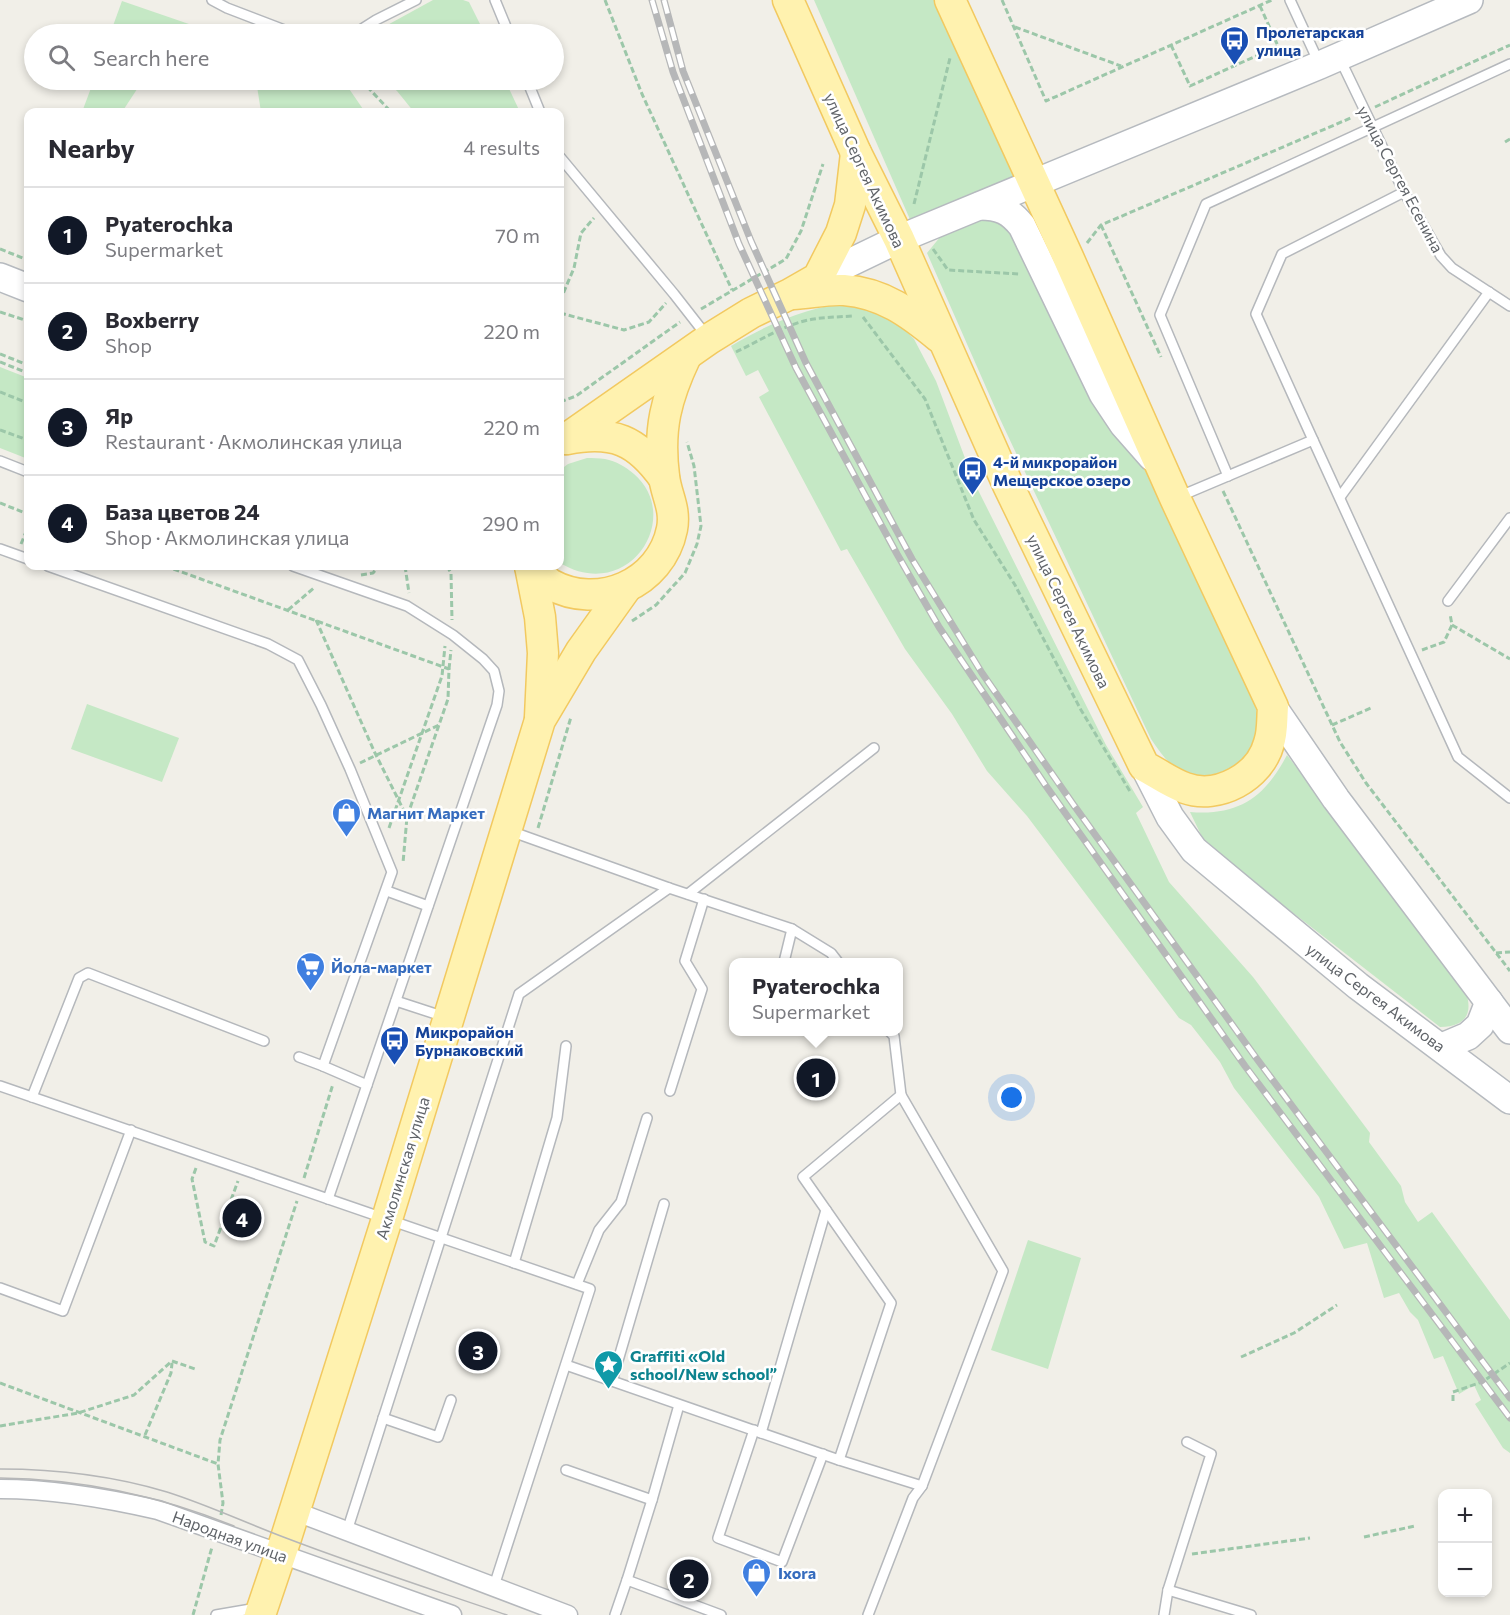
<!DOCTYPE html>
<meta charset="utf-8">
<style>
body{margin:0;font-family:Commissioner,sans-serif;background:#f2f2f3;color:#2b2b33}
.controls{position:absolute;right:18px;bottom:18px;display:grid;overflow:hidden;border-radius:12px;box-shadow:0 3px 9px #0003}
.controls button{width:54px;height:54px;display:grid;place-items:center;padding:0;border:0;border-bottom:2px solid #e1e1e2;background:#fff;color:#2b2b33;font:30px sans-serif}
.you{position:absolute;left:1012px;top:1098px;width:21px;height:21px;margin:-15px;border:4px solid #fff;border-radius:50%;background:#1a73e8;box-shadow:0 0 0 9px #1a73e833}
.badge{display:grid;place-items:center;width:39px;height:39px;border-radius:50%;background:#111827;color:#fff;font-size:20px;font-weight:700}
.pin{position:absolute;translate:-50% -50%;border:3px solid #fff;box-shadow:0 2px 6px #0006}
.popup{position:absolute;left:729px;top:958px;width:174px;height:78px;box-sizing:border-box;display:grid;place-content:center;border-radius:12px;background:#fff;filter:drop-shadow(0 2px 4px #0005);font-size:20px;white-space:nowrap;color:#7c7c81}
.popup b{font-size:22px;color:#2b2b33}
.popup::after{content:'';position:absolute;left:50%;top:100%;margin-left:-12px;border:12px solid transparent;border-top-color:#fff}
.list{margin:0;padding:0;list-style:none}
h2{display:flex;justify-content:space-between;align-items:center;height:78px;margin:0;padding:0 24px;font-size:26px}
h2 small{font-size:20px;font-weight:400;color:#7c7c81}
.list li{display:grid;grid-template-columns:39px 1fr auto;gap:18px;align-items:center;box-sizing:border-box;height:96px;padding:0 24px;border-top:2px solid #e1e1e2}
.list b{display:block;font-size:22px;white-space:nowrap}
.list p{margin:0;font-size:20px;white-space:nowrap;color:#7c7c81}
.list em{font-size:20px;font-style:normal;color:#7c7c81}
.icon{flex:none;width:33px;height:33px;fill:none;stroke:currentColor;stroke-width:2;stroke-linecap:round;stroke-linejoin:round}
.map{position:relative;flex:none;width:1510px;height:1615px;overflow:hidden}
.search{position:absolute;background:#fff;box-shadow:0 3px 9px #0003;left:24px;top:24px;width:540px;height:66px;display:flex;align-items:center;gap:15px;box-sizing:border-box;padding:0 21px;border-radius:33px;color:#7c7c81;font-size:22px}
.panel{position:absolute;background:#fff;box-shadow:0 3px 9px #0003;left:24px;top:108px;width:540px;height:462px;border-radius:12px}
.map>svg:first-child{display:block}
</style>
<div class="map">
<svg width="1510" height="1615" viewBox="0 0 1510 1615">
<rect width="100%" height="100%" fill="#f1efe8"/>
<g fill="#c5e8c5">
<path d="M433 0H463L469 2 485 34H371Z"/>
<path d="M814 0H935L1014 177 912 224Z"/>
<path d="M122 1 218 34H110Z"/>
<path d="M94 80H143L122 112H82Z"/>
<path d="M256 80H343L365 112H261Z"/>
<path d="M384 80H505L520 112H414L397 91Z"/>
<path d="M977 216H1005L1145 462 1252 696C1254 703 1257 711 1258 719 1259 745 1240 768 1215 774 1205 776 1193 777 1183 772 1169 766 1160 752 1151 739L1000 419 927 253 945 231Z"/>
<path d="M854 301 896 321 914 339 936 381 974 482 1106 745 1143 807 1136 813 1169 882 1253 977 1370 1133 1369 1142 1401 1186 1405 1202 1418 1222 1432 1212 1510 1320V1453L1503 1448 1475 1404 1481 1400 1474 1385 1459 1394 1443 1356 1434 1359 1418 1320 1410 1312 1399 1293 1384 1298 1367 1243 1344 1249 1319 1197 1234 1088 1220 1062 1191 1025 1179 1018 1027 816 987 771 952 714 905 649 847 549 841 551 759 397 769 391 758 370 746 376 731 346C769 323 809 307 854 301Z"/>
<path d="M0 367 28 378V459L0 448Z"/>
<path d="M587 458C593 458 599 458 605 459 616 461 626 467 634 474 684 517 629 604 560 563V470L568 464Z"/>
<path d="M87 704 179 738 162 782 71 749Z"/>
<path d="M1287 755 1460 980C1474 1004 1473 1027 1440 1027L1212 850 1202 837 1190 812C1239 816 1265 797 1287 755Z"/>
<path d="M1028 1240 1081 1258 1048 1369 991 1350Z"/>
</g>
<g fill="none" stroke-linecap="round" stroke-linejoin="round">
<defs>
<g id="lane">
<path d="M212 0 227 8 295 34"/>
<path d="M495 0 509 34"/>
<path d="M1290 0 1319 63"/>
<path d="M354 34 376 20 416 0"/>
<path d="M1340 59 1404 192 1441 256 1452 268 1510 306"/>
<path d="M527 80 540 112"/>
<path d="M560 157 674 294 706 335"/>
<path d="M1313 440 1256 314 1282 254 1404 192"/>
<path d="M0 461 28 472"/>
<path d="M1228 476 1160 315 1206 204 1510 64"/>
<path d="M1178 497 1313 440 1458 757 1510 798"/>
<path d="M1340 497 1489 292"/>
<path d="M0 549 28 559"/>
<path d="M48 566 268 644 298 660 321 705 350 769 392 872 323 1066 367 1085"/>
<path d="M293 566 407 606 453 635 483 659 494 671 499 691 497 705 328 1199"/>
<path d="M1448 601 1510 518"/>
<path d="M510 831 669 888"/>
<path d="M387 891 428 906"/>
<path d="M688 894 874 748"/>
<path d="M792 929 831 953 838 962"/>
<path d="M396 1001 445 1017"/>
<path d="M890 1032 894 1036 901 1095"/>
<path d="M299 1057 323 1066"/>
<path d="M0 1086 590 1289 494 1586"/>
<path d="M670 1091 702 989 685 961 704 899"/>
<path d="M32 1097 79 978 88 973 264 1041"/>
<path d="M514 1263 557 1118 566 1046"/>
<path d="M577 1284 599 1230 621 1202 647 1118"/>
<path d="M0 1288 63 1311 131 1130"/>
<path d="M566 1365 839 1460 922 1486 913 1498 868 1615"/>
<path d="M612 1381 664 1204"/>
<path d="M383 1418 438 1437 451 1400"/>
<path d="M754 1430 718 1538 782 1562 823 1454"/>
<path d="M761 1433 826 1210"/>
<path d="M839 1460 891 1303 803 1177 901 1095 1003 1271 922 1486"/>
<path d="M566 1470 652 1500"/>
<path d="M347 1531 519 994 669 888 792 929 784 962"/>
<path d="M627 1580 652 1500 679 1405"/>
<path d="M1168 1590 1251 1615"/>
<path d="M216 1615 257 1608"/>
<path d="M615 1615 627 1580 721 1615"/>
<path d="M1164 1615 1168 1590 1211 1454 1187 1442"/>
</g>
<g id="street">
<path d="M0 1489C54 1489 106 1498 158 1510L452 1615"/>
<path d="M294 1511 568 1615"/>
</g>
<g id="secondary">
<path d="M980 206C1000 206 1010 211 1022 226L1103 394 1123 424 1152 457"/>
<path d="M0 277 28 288"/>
<path d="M818 278 899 239 1320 65 1469 0"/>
<path d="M1273 707 1336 799 1510 1030"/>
<path d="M1144 766 1170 817 1194 850 1358 986 1510 1100"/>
<path d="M1442 1047 1468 1036 1480 1025 1489 1002"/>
</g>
<g id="primary">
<path d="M788 0 856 153 899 239 1008 485 1144 766C1157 773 1171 783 1185 788 1218 800 1260 777 1269 743 1273 732 1272 718 1273 707L1175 498 1068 257 950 0"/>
<path d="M793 294C810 293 828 289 844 290 883 293 910 313 939 337"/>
<path d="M566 439 709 339 751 313 790 294 818 278 841 233 850 205 856 153"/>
<path d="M567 439C613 430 637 440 664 478"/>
<path d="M530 566C536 571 543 579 550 584 598 611 661 584 672 529 676 508 666 495 664 476 658 429 666 398 686 356"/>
<path d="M530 566 540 617 543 653 540 717"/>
<path d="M260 1615 286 1538 387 1219 540 720 581 651 626 588"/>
</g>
</defs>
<use href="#lane" stroke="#b5b8bc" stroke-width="12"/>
<use href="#street" stroke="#b5b8bc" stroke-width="21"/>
<use href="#secondary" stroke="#b6babf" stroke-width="30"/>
<use href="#primary" stroke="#f2c960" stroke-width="33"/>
<g stroke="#9cc7a9" stroke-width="3" stroke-dasharray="6 3" stroke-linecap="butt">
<path d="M605 0 642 94 732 290"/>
<path d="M1002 0 1046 101 1272 0"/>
<path d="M1015 27 1121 66"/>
<path d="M1171 45 1190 86 1278 46 1260 6"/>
<path d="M361 80 391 112"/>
<path d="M1375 107 1510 45"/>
<path d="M1505 142 1510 139"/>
<path d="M914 204 950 58"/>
<path d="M1101 225 1161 357"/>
<path d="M1087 243 1101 225 1353 117"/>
<path d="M0 249 28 260"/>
<path d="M933 249 948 270 1020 274"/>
<path d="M560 301 574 268 581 233 594 218"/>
<path d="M701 309 786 259 801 231 823 164"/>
<path d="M0 312 28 321"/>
<path d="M560 313 624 330 649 322 666 303"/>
<path d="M863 317 925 399 974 520 1015 585 1081 710 1131 793"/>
<path d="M736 352C761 340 787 323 814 319 826 317 839 317 852 316"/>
<path d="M0 354 28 365"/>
<path d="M0 362 28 373"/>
<path d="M0 392 28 403"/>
<path d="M560 402 576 396 680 322"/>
<path d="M0 430 28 440"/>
<path d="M1223 491 1340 742 1366 783 1510 971"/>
<path d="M0 503 28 514"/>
<path d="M21 544 28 527"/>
<path d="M165 566 449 669 448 699 407 817 403 863"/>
<path d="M405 566 409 593"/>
<path d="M447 566 451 573 452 620"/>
<path d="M361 575 373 573 379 566"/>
<path d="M288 610 315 587"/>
<path d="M316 620 374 751 407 817"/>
<path d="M632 621 656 605 685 573 697 544 701 526 694 466 687 442"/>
<path d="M1452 625 1510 659"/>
<path d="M1422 650 1444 642 1452 625 1450 614"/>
<path d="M449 669 451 650"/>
<path d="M1332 725 1371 708"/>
<path d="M360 763 439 725"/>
<path d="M389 828 442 676 445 646"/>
<path d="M538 828 571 717"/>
<path d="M1496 953 1510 952"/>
<path d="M196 1168 192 1179 205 1242 214 1246 238 1181"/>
<path d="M304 1178 333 1084"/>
<path d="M1241 1357 1294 1333 1337 1305"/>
<path d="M172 1361 195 1369"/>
<path d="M0 1383 218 1464"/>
<path d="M1453 1401V1392L1482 1382 1510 1363"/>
<path d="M0 1426 78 1413 134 1395 172 1361"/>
<path d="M145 1435 171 1373 172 1363"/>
<path d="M221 1515 223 1503 218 1464 220 1440 297 1201"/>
<path d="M1364 1537 1415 1526"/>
<path d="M1192 1554 1310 1538"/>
<path d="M193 1615 212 1547"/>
</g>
<use href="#lane" stroke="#fff" stroke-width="9"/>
<use href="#street" stroke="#fff" stroke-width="18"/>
<use href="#secondary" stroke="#fff" stroke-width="27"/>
<use href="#primary" stroke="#fff2af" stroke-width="30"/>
<g stroke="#b6b7b8" stroke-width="1.5">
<path d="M0 1469C56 1469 114 1476 167 1492 208 1505 246 1523 286 1538 359 1566 434 1590 507 1615"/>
<path d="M0 1478C80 1479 160 1496 234 1526"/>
</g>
<defs>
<g id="rail">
<path d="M652 0 673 72 739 244 796 368 897 554 939 627 1046 786 1245 1066 1510 1418"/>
<path d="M664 0 683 71 751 241 806 363 912 559 982 673 1073 804 1257 1059 1510 1398"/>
</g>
</defs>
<use href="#rail" stroke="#b6b7b8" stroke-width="7"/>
<use href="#rail" stroke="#fff" stroke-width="4.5" stroke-dasharray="14" stroke-linecap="butt"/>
</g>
<defs>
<symbol id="bus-pin" viewBox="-11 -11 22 30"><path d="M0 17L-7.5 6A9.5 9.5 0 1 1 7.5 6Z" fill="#1a4fb4" stroke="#fff"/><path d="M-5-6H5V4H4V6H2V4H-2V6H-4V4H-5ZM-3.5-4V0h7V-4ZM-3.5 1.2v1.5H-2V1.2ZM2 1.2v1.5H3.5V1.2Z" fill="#fff"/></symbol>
<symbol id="shop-pin" viewBox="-11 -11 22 30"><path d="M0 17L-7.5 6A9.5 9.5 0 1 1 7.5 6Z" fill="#3f7fe0" stroke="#fff"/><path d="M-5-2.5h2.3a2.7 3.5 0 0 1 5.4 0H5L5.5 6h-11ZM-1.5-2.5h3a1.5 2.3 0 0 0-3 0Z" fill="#fff"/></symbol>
<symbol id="supermarket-pin" viewBox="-11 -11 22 30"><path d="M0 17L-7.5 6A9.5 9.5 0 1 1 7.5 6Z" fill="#3f7fe0" stroke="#fff"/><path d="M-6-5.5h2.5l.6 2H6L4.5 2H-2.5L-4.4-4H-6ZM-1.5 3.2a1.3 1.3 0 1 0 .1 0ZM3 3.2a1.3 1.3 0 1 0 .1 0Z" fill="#fff"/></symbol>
<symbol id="sight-pin" viewBox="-11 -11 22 30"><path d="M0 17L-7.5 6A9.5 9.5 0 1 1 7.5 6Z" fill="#0f9aa8" stroke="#fff"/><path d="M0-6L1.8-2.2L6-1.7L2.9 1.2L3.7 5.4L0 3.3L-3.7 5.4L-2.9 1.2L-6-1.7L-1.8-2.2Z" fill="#fff"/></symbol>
</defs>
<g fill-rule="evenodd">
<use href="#bus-pin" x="1218" y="24" width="33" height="45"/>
<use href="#bus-pin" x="956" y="454" width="33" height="45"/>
<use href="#shop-pin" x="330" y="796" width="33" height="45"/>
<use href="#supermarket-pin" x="294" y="950" width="33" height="45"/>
<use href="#bus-pin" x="378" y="1024" width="33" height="45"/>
<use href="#sight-pin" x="592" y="1348" width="33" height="45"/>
<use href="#shop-pin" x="740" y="1556" width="33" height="45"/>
</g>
<g text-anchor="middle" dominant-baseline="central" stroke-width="5" stroke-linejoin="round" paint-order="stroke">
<g font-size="16" font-weight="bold" fill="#164399" stroke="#fff" text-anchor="start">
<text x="1256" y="31">Пролетарская<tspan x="1256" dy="18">улица</tspan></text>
<text x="993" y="461">4-й микрорайон<tspan x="993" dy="18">Мещерское озеро</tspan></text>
<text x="415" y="1031">Микрорайон<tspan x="415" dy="18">Бурнаковский</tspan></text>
</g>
<g font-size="16" fill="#5f6368" stroke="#fff">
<text transform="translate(865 170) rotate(65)">улица Сергея Акимова</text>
<text transform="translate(1401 179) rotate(62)">улица Сергея Есенина</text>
<text transform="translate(1069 611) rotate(64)">улица Сергея Акимова</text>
<text transform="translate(1376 997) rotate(37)">улица Сергея Акимова</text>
<text transform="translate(402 1168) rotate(-73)">Акмолинская улица</text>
<text transform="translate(230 1536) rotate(20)">Народная улица</text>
</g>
<g font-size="16" font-weight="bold" fill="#366cbe" stroke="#fff" text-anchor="start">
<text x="367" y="812">Магнит Маркет</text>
<text x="331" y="966">Йола-маркет</text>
<text x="778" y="1572">Ixora</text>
</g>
<g font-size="16" font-weight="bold" fill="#0d838f" stroke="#fff" text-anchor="start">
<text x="630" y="1355">Graffiti «Old<tspan x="630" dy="18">school/New school”</tspan></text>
</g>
</g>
</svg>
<div class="controls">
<button>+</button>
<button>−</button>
</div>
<div class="you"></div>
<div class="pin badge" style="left:816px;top:1078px">1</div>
<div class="popup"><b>Pyaterochka</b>Supermarket</div>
<div class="pin badge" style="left:689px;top:1579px">2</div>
<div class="pin badge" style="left:478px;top:1351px">3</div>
<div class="pin badge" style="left:242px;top:1218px">4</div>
<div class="search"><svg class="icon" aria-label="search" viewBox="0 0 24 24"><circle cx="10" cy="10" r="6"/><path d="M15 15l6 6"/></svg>Search here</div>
<section class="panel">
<h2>Nearby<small>4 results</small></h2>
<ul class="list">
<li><span class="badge">1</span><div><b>Pyaterochka</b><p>Supermarket</p></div><em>70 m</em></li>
<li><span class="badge">2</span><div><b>Boxberry</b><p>Shop</p></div><em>220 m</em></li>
<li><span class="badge">3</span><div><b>Яр</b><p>Restaurant · Акмолинская улица</p></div><em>220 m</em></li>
<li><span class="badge">4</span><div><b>База цветов 24</b><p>Shop · Акмолинская улица</p></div><em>290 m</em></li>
</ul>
</section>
</div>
